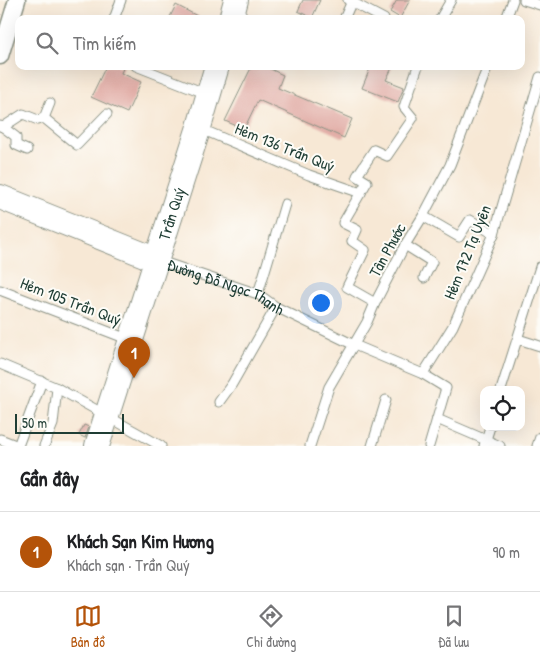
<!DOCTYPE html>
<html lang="vi">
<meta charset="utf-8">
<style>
body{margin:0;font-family:"Patrick Hand",sans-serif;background:#f6f6f6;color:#202124}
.controls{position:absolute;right:15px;bottom:15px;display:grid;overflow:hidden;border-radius:10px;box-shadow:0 5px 20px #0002}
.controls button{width:45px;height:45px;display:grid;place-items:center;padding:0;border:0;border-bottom:1px solid #e0e0e0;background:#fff;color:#202124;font:25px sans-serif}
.scale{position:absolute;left:15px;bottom:12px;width:109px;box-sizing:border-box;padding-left:5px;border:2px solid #1f3d34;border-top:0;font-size:14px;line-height:18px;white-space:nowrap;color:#1f3d34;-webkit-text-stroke:4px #fdfcf7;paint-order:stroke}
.you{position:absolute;left:320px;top:302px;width:18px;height:18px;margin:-12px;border:4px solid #fff;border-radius:50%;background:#1a73e8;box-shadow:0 0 0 8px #1a73e833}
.badge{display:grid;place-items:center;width:32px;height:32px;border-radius:50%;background:#b45309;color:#fff;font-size:16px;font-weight:700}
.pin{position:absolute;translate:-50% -41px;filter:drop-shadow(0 1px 2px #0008)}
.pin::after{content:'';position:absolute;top:26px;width:18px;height:15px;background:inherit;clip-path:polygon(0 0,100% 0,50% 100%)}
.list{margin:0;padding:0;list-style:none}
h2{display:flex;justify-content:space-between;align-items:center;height:65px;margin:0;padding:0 20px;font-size:21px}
h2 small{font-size:16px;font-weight:400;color:#757577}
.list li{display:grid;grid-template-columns:32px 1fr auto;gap:15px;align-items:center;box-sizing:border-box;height:80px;padding:0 20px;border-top:1px solid #e0e0e0}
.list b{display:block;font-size:19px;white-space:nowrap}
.list p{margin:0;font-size:16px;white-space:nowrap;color:#757577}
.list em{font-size:16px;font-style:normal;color:#757577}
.icon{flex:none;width:28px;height:28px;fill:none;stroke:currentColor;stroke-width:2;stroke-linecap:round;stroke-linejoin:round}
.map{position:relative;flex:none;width:540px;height:446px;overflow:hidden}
.search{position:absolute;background:#fff;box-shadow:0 5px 20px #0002;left:15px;right:15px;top:15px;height:55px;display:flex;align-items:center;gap:12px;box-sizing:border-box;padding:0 18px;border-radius:10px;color:#757577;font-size:19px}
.sheet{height:145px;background:#fff}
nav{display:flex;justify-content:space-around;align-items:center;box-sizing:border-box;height:70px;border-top:1px solid #e0e0e0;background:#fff;font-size:14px;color:#757577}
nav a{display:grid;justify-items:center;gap:2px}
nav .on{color:#b45309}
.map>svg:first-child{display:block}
</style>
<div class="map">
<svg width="540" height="446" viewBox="0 0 540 446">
<rect width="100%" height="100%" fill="#fdfcf7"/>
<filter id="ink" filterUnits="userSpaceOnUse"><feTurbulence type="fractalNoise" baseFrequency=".02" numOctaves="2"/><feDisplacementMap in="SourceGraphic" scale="10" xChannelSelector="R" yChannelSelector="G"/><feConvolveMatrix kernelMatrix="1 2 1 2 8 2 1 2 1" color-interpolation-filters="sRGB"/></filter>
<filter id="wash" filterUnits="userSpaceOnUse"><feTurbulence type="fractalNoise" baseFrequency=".0096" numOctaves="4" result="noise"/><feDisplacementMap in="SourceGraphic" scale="20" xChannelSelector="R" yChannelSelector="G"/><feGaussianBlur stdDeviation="1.12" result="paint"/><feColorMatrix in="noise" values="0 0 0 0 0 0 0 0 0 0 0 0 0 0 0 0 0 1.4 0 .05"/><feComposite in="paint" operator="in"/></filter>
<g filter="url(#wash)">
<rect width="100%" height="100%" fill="#f7e8d5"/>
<g id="blocks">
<g fill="#e2aea7">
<path d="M303 0H320L312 18 298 11Z"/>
<path d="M397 0H410L400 18 390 12Z"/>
<path d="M176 5 203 19H169Z"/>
<path d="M106 66H124L121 73 141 82 127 113 91 97Z"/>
<path d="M252 66H264L283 75 278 88 352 119 344 138 258 100 244 129 225 121Z"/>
<path d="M371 66H393L386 80 404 87 398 102 362 88Z"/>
<path d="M84 425 89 427 85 438 79 435Z"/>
</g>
</g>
</g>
<g filter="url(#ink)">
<use href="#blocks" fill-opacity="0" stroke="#8b9284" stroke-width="1"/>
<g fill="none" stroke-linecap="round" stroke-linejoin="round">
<defs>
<g id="lane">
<path d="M348 0 384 19"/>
<path d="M524 0 540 5"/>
<path d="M114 19 121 0"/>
<path d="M344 19 352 1"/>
<path d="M440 19 451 0"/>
<path d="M506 19 513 0"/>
<path d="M136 66 207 94"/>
<path d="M44 118 50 103"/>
<path d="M0 126 3 127 23 114 38 120 44 118 77 145 107 114"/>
<path d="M3 127 16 137V145L27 150"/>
<path d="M199 128 309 175 361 193"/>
<path d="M423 216 459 237 470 220 494 234"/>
<path d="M405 245 432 262 424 278"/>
<path id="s1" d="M157 260 258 294 276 307 352 344 423 374 446 388 429 446"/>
<path d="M0 290 130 340"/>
<path d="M258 294 285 204"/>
<path d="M375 303 347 287 365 250 352 241 357 230 343 223 367 182 357 176 374 150 387 156 413 118 404 107 418 66"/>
<path d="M518 339 540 346"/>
<path d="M0 364 57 388 161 446"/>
<path d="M423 374 453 326 494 234 540 77"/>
<path d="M501 390 540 267"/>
<path d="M219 402 232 384 276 307"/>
<path d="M437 419 500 446"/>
<path d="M0 439 18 446"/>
<path d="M18 446 42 381"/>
<path d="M44 446 53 424 57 388"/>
<path d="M310 446 329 387 367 322 375 303 405 245 423 216 450 165 488 66"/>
<path d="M372 446 386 400"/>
<path d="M484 446 490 427"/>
<path d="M537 446 540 437"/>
</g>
<path id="street" d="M0 56 17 0"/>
<g id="secondary">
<path d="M231 19 236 0"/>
<path d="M0 197 157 260"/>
<path id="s2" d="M97 446 199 127 217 66"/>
</g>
</defs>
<use href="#lane" stroke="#8b9284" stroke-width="11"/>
<use href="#street" stroke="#8b9284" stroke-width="19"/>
<use href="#secondary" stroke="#8b9284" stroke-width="26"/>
<use href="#lane" stroke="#fff" stroke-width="9"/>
<use href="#street" stroke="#fff" stroke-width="16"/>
<use href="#secondary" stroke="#fff" stroke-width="24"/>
</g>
</g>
<g text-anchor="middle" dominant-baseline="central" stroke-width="4" stroke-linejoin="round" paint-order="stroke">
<g font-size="16" fill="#1f3d34" stroke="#fdfcf7">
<text transform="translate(285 147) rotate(22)">Hẻm 136 Trần Quý</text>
<text stroke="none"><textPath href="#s2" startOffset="244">Trần Quý</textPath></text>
<text transform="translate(387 250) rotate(-61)">Tân Phước</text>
<text transform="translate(467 252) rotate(-68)">Hẻm 172 Tạ Uyên</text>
<text stroke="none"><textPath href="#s1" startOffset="74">Đường Đỗ Ngọc Thạnh</textPath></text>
<text transform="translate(71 301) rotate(21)">Hẻm 105 Trần Quý</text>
</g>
</g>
</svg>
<div class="controls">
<button><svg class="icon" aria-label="locate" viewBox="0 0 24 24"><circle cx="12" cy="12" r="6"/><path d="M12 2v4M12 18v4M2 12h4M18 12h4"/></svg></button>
</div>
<div class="scale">50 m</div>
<div class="you"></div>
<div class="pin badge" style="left:134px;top:378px">1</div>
<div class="search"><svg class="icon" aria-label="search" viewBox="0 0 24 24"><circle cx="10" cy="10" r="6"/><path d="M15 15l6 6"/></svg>Tìm kiếm</div>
</div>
<section class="sheet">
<h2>Gần đây<small></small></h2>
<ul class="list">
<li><span class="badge">1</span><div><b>Khách Sạn Kim Hương</b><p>Khách sạn · Trần Quý</p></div><em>90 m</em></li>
</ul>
</section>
<nav>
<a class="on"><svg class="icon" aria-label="map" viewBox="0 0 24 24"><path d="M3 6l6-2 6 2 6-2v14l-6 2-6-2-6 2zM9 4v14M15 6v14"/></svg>Bản đồ</a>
<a><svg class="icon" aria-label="directions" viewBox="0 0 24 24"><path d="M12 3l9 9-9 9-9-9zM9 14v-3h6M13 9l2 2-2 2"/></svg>Chỉ đường</a>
<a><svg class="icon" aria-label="saved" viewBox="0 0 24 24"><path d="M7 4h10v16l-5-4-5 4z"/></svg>Đã lưu</a>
</nav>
